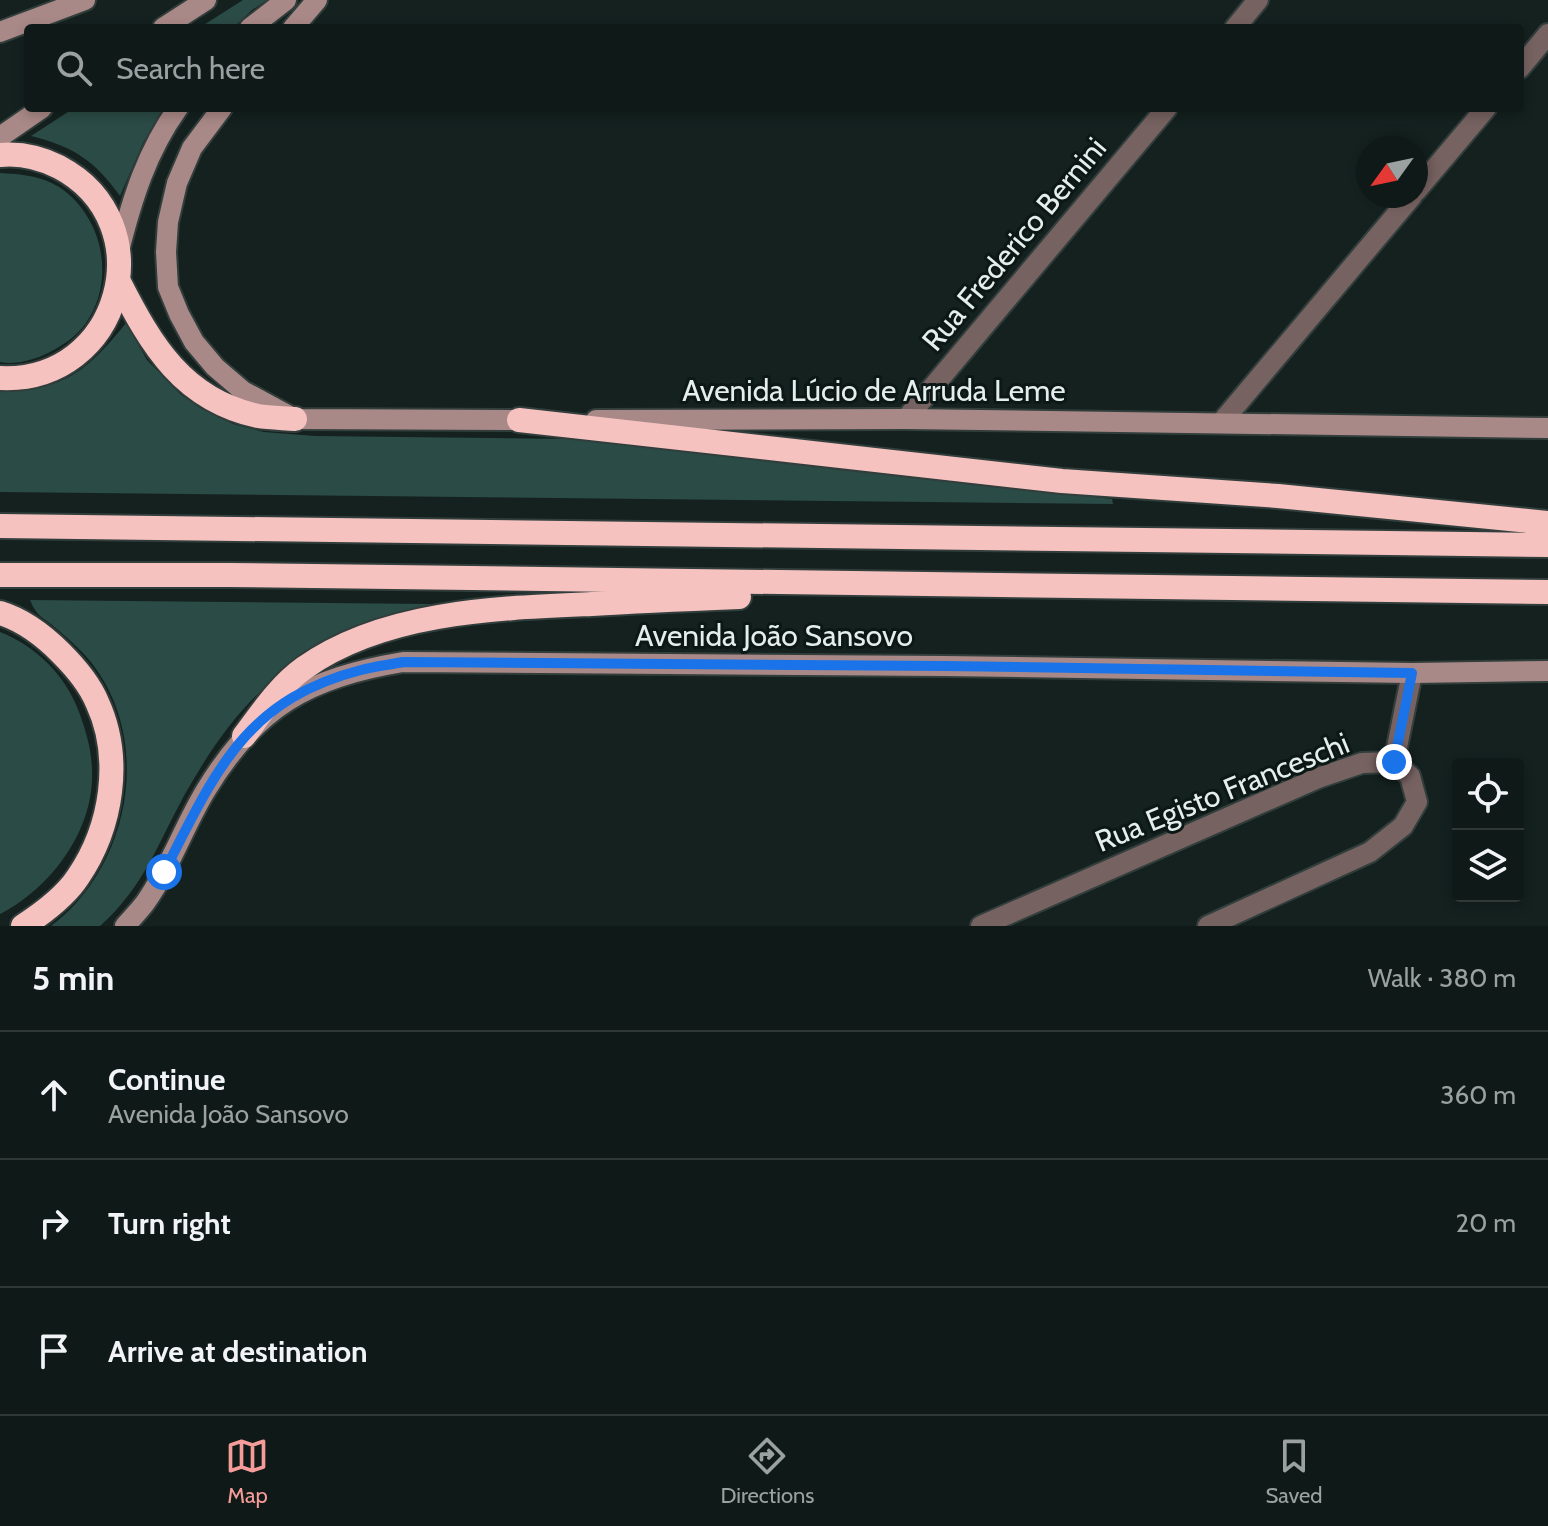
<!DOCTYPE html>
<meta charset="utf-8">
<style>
body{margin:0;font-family:Cabin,sans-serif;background:#1d2624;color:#f1f3f6}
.controls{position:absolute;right:24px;bottom:24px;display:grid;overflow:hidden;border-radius:8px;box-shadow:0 4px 12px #0003}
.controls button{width:72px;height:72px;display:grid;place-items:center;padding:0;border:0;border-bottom:2px solid #2f3836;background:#0f1917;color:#f1f3f6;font:40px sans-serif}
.compass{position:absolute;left:1356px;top:136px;width:72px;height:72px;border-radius:50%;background:#0f1917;box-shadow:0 4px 12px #0003;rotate:237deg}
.stop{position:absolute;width:24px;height:24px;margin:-18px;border:6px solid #1a73e8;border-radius:50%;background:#fff}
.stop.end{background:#1a73e8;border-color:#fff;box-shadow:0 2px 8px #0008}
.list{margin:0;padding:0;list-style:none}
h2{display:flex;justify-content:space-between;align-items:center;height:104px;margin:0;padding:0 32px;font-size:34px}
h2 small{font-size:26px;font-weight:400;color:#9ba0a1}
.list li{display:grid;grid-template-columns:52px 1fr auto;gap:24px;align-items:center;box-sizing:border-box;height:128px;padding:0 32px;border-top:2px solid #2f3836}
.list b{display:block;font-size:30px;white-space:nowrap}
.list p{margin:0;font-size:26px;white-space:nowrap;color:#9ba0a1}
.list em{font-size:26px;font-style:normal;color:#9ba0a1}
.icon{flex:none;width:44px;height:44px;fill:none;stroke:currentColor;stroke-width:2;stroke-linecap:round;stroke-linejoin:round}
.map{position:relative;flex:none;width:1548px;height:926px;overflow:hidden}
.search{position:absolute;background:#0f1917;box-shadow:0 4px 12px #0003;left:24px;right:24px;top:24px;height:88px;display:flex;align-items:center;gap:20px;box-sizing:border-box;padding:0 28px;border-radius:8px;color:#9ba0a1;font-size:30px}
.sheet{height:488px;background:#0f1917}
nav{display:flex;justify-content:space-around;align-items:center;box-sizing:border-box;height:112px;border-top:2px solid #2f3836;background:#0f1917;font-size:22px;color:#9ba0a1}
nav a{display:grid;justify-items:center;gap:4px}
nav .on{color:#f59b9a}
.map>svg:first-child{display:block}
</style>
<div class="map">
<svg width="1548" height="926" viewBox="0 0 1548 926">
<rect width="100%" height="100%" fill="#14211f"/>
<g fill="#2b4b46">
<path d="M243 0H267L252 10 233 28H199Z"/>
<path d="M74 108H164L143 143 120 196C94 160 74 147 31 136Z"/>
<path d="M0 173C21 174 41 176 59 187 103 216 116 280 86 323 76 337 62 346 48 353 34 360 15 365 0 362Z"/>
<path d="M126 323 147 360 180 394 202 409 233 424 264 432 315 436 571 439 1112 499 1113 504 0 492V391C64 391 87 371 126 323Z"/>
<path d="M30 600 431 604 437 609C405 622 373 634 340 647 326 653 309 657 295 665 246 695 213 745 185 794 158 843 144 887 100 926H51C127 869 153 749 96 669 86 654 72 642 58 630 44 617 38 619 30 600Z"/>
<path d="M0 632C36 646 66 676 79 712 86 731 92 751 92 772 94 830 51 888 0 914Z"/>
</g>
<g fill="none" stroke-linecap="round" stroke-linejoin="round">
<defs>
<g id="street">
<path d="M1235 28 1258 0"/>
<path d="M1520 68 1548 34"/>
<path d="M1416 191 1486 108"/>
<path d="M906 419 1167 108"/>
<path d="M1221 423 1412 196"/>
<path d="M1394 762 1412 673"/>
<path d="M981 926 1318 778 1362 763 1394 762 1410 776 1417 802 1403 826 1370 852 1208 926"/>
</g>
<g id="secondary">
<path d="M163 28 206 0"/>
<path d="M250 28 286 0"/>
<path d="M293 28 317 0"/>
<path d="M0 32 85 0"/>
<path d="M222 108 192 148 177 183 168 222 166 252 168 287 179 314 194 342 215 367 243 391 295 419 532 420"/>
<path d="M0 137 42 108"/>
<path d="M119 251C132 199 147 151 178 108"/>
<path d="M596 420 906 419 1548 428"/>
<path d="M125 926C132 918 139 911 145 903 170 868 184 826 206 790 257 706 308 678 403 662L944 666 1412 673 1548 671"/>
</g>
<g id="highway">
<path d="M0 155C20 153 41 158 59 167 165 223 121 384 0 378"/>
<path d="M119 282C151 345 183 400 258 416 270 418 283 418 295 419"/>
<path d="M519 420 1062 481 1278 496 1548 523"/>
<path d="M0 526C516 533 1032 540 1548 545"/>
<path d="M0 575H229L1548 592"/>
<path d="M0 613C23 620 44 636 61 653 75 667 89 683 97 702 123 758 112 827 78 877 65 897 43 913 23 926"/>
<path d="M244 736C262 712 279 686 304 668 384 611 498 608 592 604 641 601 690 599 739 597"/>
</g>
</defs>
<use href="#street" stroke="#313e3c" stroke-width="24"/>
<use href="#secondary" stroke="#313e3c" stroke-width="24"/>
<use href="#highway" stroke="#313e3c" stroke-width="28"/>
<use href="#street" stroke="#766261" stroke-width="20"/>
<use href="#secondary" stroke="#a98987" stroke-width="20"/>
<use href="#highway" stroke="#f5c2c0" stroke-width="24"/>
</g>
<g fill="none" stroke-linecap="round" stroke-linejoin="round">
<path stroke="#1a73e8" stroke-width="10" d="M164 872C215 773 244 700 361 670 375 666 389 665 403 662L944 666 1412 673 1394 762"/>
</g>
<g text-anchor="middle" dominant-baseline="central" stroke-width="6" stroke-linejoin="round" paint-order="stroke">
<g font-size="30" fill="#e5eeec" stroke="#0b1816">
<text transform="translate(1014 244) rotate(-50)">Rua Frederico Bernini</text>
<text x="874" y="390">Avenida Lúcio de Arruda Leme</text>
<text x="774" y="635">Avenida João Sansovo</text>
<text transform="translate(1222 792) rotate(-22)">Rua Egisto Franceschi</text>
</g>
</g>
</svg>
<div class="controls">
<button><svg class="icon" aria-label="locate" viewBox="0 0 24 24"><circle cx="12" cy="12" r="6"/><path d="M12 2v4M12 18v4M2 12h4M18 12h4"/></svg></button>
<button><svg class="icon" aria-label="layers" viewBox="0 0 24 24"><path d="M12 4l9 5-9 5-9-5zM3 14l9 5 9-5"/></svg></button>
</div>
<svg class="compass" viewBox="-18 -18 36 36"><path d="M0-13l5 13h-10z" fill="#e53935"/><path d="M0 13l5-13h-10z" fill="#9ba0a1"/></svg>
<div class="stop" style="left:164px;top:872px"></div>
<div class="stop end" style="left:1394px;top:762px"></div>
<div class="search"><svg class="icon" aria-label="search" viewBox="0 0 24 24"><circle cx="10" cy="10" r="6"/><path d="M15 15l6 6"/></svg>Search here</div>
</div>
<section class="sheet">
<h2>5 min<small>Walk · 380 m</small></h2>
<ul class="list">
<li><svg class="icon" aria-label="ahead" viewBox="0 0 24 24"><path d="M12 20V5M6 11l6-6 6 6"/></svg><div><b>Continue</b><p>Avenida João Sansovo</p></div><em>360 m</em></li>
<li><svg class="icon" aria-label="right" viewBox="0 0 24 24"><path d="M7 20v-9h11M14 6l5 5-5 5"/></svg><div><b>Turn right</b></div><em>20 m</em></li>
<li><svg class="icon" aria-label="arrive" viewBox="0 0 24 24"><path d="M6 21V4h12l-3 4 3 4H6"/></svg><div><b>Arrive at destination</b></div></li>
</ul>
</section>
<nav>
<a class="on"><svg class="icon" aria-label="map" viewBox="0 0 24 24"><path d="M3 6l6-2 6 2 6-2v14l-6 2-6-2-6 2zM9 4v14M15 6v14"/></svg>Map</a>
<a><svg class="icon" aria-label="directions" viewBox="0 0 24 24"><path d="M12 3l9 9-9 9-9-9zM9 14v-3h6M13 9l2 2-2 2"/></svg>Directions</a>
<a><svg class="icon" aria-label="saved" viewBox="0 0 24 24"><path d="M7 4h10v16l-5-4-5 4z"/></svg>Saved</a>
</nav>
